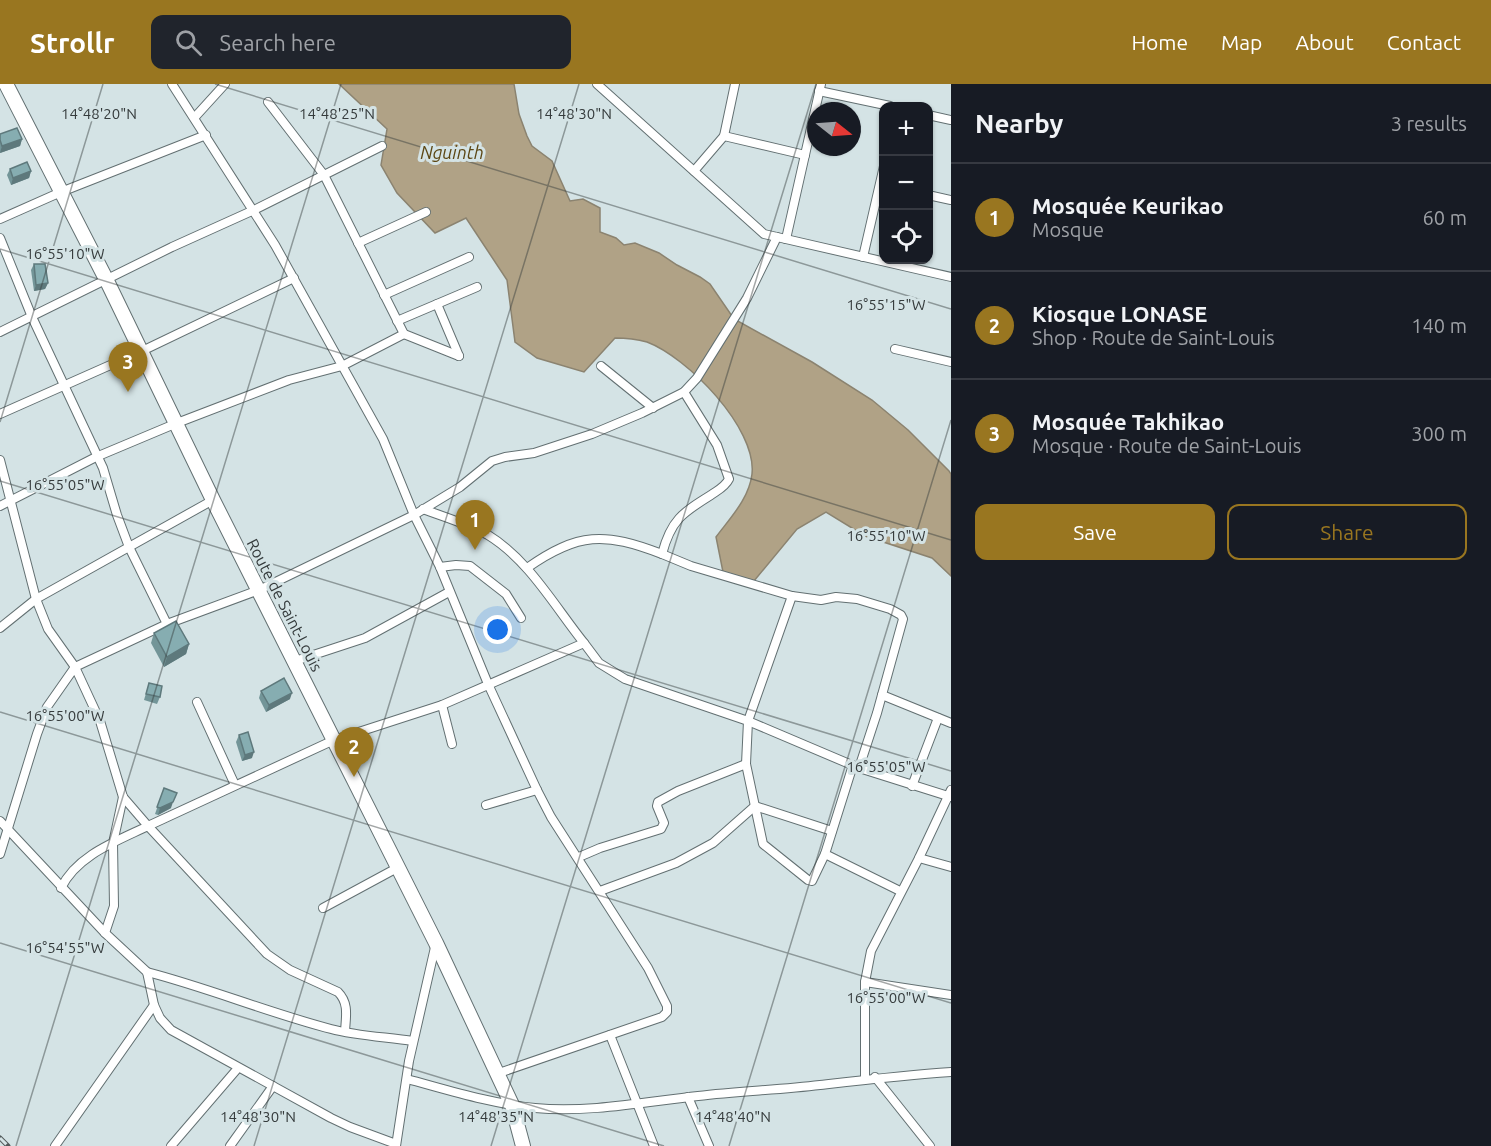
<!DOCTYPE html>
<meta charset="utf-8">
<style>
body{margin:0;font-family:Ubuntu,sans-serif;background:#20242c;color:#f1f3f6}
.controls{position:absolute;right:18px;top:18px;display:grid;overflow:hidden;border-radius:12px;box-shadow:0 2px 4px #0004}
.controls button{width:54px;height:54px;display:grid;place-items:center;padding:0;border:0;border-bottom:2px solid #363941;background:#171b24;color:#f1f3f6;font:30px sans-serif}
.compass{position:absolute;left:807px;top:18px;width:54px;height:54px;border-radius:50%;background:#171b24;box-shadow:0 2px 4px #0004;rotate:107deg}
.you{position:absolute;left:498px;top:546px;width:21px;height:21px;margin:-15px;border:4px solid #fff;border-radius:50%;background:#1a73e8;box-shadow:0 0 0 9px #1a73e833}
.badge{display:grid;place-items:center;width:39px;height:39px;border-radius:50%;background:#997620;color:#fff;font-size:20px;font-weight:700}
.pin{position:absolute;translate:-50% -50px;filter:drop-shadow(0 2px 3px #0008)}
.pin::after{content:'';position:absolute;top:32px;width:21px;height:18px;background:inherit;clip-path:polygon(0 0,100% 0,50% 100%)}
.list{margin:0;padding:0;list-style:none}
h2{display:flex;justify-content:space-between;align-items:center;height:78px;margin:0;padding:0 24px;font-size:26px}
h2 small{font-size:20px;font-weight:400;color:#9ea1a6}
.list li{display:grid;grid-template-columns:39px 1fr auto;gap:18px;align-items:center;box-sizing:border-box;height:108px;padding:0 24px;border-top:2px solid #363941}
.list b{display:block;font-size:22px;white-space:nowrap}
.list p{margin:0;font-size:20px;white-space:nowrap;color:#9ea1a6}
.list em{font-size:20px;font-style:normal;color:#9ea1a6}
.actions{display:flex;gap:12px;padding:18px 24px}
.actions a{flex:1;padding:14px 0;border:2px solid #997620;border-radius:12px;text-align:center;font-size:21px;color:#997620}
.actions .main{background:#997620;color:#fff}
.icon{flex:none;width:33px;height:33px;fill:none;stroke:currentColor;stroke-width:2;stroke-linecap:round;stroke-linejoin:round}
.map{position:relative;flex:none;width:951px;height:1062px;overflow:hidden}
header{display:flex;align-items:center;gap:36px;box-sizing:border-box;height:84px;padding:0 30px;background:#997620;color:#fff}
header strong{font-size:28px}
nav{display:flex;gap:33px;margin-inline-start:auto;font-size:21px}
.search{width:420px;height:54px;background:#20242c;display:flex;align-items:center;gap:15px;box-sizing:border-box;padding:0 21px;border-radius:12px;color:#9ea1a6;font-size:22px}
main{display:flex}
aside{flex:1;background:#171b24}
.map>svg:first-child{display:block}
</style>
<header>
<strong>Strollr</strong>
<div class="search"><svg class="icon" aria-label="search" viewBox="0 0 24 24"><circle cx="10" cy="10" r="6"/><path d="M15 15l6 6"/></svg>Search here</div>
<nav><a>Home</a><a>Map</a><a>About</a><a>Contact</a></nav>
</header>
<main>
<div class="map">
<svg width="951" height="1062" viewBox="0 0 951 1062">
<rect width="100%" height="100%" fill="#d4e3e5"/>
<path fill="#b0a286" stroke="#8b8370" stroke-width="1.5" d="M339 0H514L519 30 527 52 532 62 552 77 570 117 583 115 600 124V148L616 154 624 161 635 159 659 169 677 181 700 193 710 200 734 235 812 278 872 316 908 346 949 387 951 390V492L932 474 865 452 826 428 797 445 754 497 723 488 716 453C730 434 749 415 752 390 757 344 687 273 647 258 636 255 626 254 615 254L584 288 537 274 515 258 507 196 466 134 435 149 397 109 381 81 387 45Z"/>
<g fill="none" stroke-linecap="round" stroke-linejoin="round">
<defs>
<g id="street">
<path d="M172 0 275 161 383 355 414 431 440 483 488 600 537 706 551 733 648 884 667 922V928L662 933 496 990"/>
<path d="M597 0 764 150 951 193"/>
<path d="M819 7 890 22"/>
<path d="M268 18 324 91 404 250 459 272"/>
<path d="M928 31 951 36"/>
<path d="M195 33 225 0"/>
<path d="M724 52 805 71"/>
<path d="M694 87 724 52 735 0"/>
<path d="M928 111 951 116"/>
<path d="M0 135 61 108 206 51"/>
<path d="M0 154 32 233 103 384 117 431 129 463 167 540"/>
<path d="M786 155 821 0"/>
<path d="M358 159 426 128"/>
<path d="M863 173 884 82"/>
<path d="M384 211 469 173"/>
<path d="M437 220 459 272"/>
<path d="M397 237 477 203"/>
<path d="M0 248 172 163 254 126 382 62"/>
<path d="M895 265 951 278"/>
<path d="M601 282 653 324"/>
<path d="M684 308 717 361 729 395C725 403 718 406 711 411 682 429 671 436 662 470L691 482 792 512 821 516 836 513 857 515 890 525 901 531 903 535 877 629 859 684"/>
<path d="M0 330 142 267 294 194"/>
<path d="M0 376 36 515 48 545 75 583 167 540 259 506 414 431 460 403 492 377 505 373 534 369 592 350 642 329 684 308 697 294 747 214 777 153"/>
<path d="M0 422 96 373 177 339 289 296 342 282 404 250"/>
<path d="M440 483 456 481 470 482 506 510 521 534"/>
<path d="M527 484C578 448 605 448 662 470"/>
<path d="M792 512 748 637 746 680 763 760 808 796 812 797 825 770"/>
<path d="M0 544 36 515 213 416"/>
<path d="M584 559 599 579 625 595 748 637 859 684 951 713"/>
<path d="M295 577 365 554 449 508"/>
<path d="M882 611 951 639"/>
<path d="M197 618 235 701"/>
<path d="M442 621 452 660"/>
<path d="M853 681 825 770 900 807"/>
<path d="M912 702 938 634"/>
<path d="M486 721 537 706"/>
<path d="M0 737 105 849 147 888 154 921 160 934 171 946 331 1034 350 1043 396 1060"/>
<path d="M0 770 37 650 47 623 75 583 100 637 123 713 148 742 334 656 442 621 584 559C555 523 529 476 488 451 468 440 444 433 423 425"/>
<path d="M579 773 600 764 661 745 664 739 657 722 658 718 678 707 746 680"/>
<path d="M919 774 951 783"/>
<path d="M61 804C77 771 117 757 148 742L267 870 290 886 338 908C349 919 346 932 345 947"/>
<path d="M600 807 676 779 713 759 755 722 832 747"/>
<path d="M323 824 397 784"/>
<path d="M105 849 114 822 113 759 123 713"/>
<path d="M147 888C209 904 269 929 331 945 357 952 387 953 413 957"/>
<path d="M865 898 951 911"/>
<path d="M610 951 654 1062"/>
<path d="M875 993 930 1062"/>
<path d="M407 995C448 1006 492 1020 535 1024 589 1029 644 1018 698 1012 738 1007 779 1006 820 1001 864 996 907 991 951 988"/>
<path d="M865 995V898L871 867 919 774 951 706"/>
<path d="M688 1013 709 1062"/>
<path d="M55 1062 154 921"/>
<path d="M171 1062 238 984"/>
<path d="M230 1062 273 1002"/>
<path d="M396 1062 409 977 436 859"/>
</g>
<path id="primary" d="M6 0 107 197 213 416 436 859 512 1021 523 1062"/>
</defs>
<use href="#street" stroke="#637072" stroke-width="10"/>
<use href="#primary" stroke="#637072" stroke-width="16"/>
<use href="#street" stroke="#fff" stroke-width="8"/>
<use href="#primary" stroke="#fff" stroke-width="14"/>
<defs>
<path id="rail" d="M0 1054 8 1062"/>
</defs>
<use href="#rail" stroke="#51595a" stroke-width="5"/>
<use href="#rail" stroke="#d4e3e5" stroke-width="3" stroke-dasharray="9" stroke-linecap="butt"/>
</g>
<g fill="#739598">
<path d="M0 50 22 55 20 62 0 69Z"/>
<path d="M10 85 31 87 29 94 11 101 7 91Z"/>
<path d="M34 180 48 199 45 205 34 207 31 186Z"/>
<path d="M154 549 189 560 186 570 164 583 151 559Z"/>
<path d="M149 599 160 613 157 620 144 616Z"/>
<path d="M261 607 290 615 266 628 259 614Z"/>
<path d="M239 651 252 674 242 677 236 658Z"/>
<path d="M164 704 171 724 158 731 155 730Z"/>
</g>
<g fill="#5e797c">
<path d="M22 55 20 62 0 69 2 62Z"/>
<path d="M31 87 29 94 11 101 13 94Z"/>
<path d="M48 199 45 205 34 207 36 201Z"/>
<path d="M189 560 186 570 164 583 167 573Z"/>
<path d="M292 609 290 615 266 628 269 621Z"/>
<path d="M254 668 252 674 242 677 245 671Z"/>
<path d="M173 718 171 724 158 731 160 724Z"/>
</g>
<g fill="#86adb1" stroke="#5e797c" stroke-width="1.5">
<path d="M17 44 22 55 2 62 0 56V50Z"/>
<path d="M27 78 31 87 13 94 10 85Z"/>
<path d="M34 180H45L48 199 36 201Z"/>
<path d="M176 537 189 560 167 573 154 549Z"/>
<path d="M284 594 292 609 269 621 261 607Z"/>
<path d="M149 599 162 602 160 613 146 610Z"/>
<path d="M248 648 254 668 245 671 239 651Z"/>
<path d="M164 704 177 709 173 718 160 724 157 723Z"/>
</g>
<path fill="none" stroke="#353b3c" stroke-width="1.5" stroke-opacity="0.45" d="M215 0 951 225M0 165 951 456M0 338 103 0M0 397 951 687M0 628 951 919M0 859 664 1062M16 1062 341 0M254 1062 579 0M491 1062 816 0M729 1062 951 336"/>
<g text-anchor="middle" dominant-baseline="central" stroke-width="6" stroke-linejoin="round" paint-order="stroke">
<g font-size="16" fill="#353b3c" stroke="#d4e3e5">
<text transform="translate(285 521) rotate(63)">Route de Saint-Louis</text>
</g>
<g font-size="18" font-style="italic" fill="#5c4714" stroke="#d4e3e5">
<text x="452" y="68">Nguinth</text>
</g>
</g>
<g font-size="15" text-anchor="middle" fill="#353b3c" stroke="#d4e3e5" stroke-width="6" stroke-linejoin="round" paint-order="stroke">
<text x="99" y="35">14°48'20"N</text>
<text x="337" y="35">14°48'25"N</text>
<text x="574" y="35">14°48'30"N</text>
<text x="65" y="175">16°55'10"W</text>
<text x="886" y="226">16°55'15"W</text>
<text x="65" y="406">16°55'05"W</text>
<text x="886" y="457">16°55'10"W</text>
<text x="65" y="637">16°55'00"W</text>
<text x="886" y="688">16°55'05"W</text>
<text x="65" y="869">16°54'55"W</text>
<text x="886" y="919">16°55'00"W</text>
<text x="258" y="1038">14°48'30"N</text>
<text x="496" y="1038">14°48'35"N</text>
<text x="733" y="1038">14°48'40"N</text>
</g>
</svg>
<div class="controls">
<button>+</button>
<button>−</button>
<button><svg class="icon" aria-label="locate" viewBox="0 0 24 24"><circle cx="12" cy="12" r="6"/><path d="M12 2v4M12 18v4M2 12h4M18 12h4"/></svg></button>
</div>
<svg class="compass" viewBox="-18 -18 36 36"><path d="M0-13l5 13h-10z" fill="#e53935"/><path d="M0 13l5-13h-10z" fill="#9ea1a6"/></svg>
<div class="you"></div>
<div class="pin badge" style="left:475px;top:466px">1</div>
<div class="pin badge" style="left:354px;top:693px">2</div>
<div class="pin badge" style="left:128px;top:308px">3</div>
</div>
<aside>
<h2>Nearby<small>3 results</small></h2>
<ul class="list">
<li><span class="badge">1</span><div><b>Mosquée Keurikao</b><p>Mosque</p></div><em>60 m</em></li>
<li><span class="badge">2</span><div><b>Kiosque LONASE</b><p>Shop · Route de Saint-Louis</p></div><em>140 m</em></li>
<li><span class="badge">3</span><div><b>Mosquée Takhikao</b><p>Mosque · Route de Saint-Louis</p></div><em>300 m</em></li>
</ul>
<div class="actions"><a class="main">Save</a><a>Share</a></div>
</aside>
</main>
